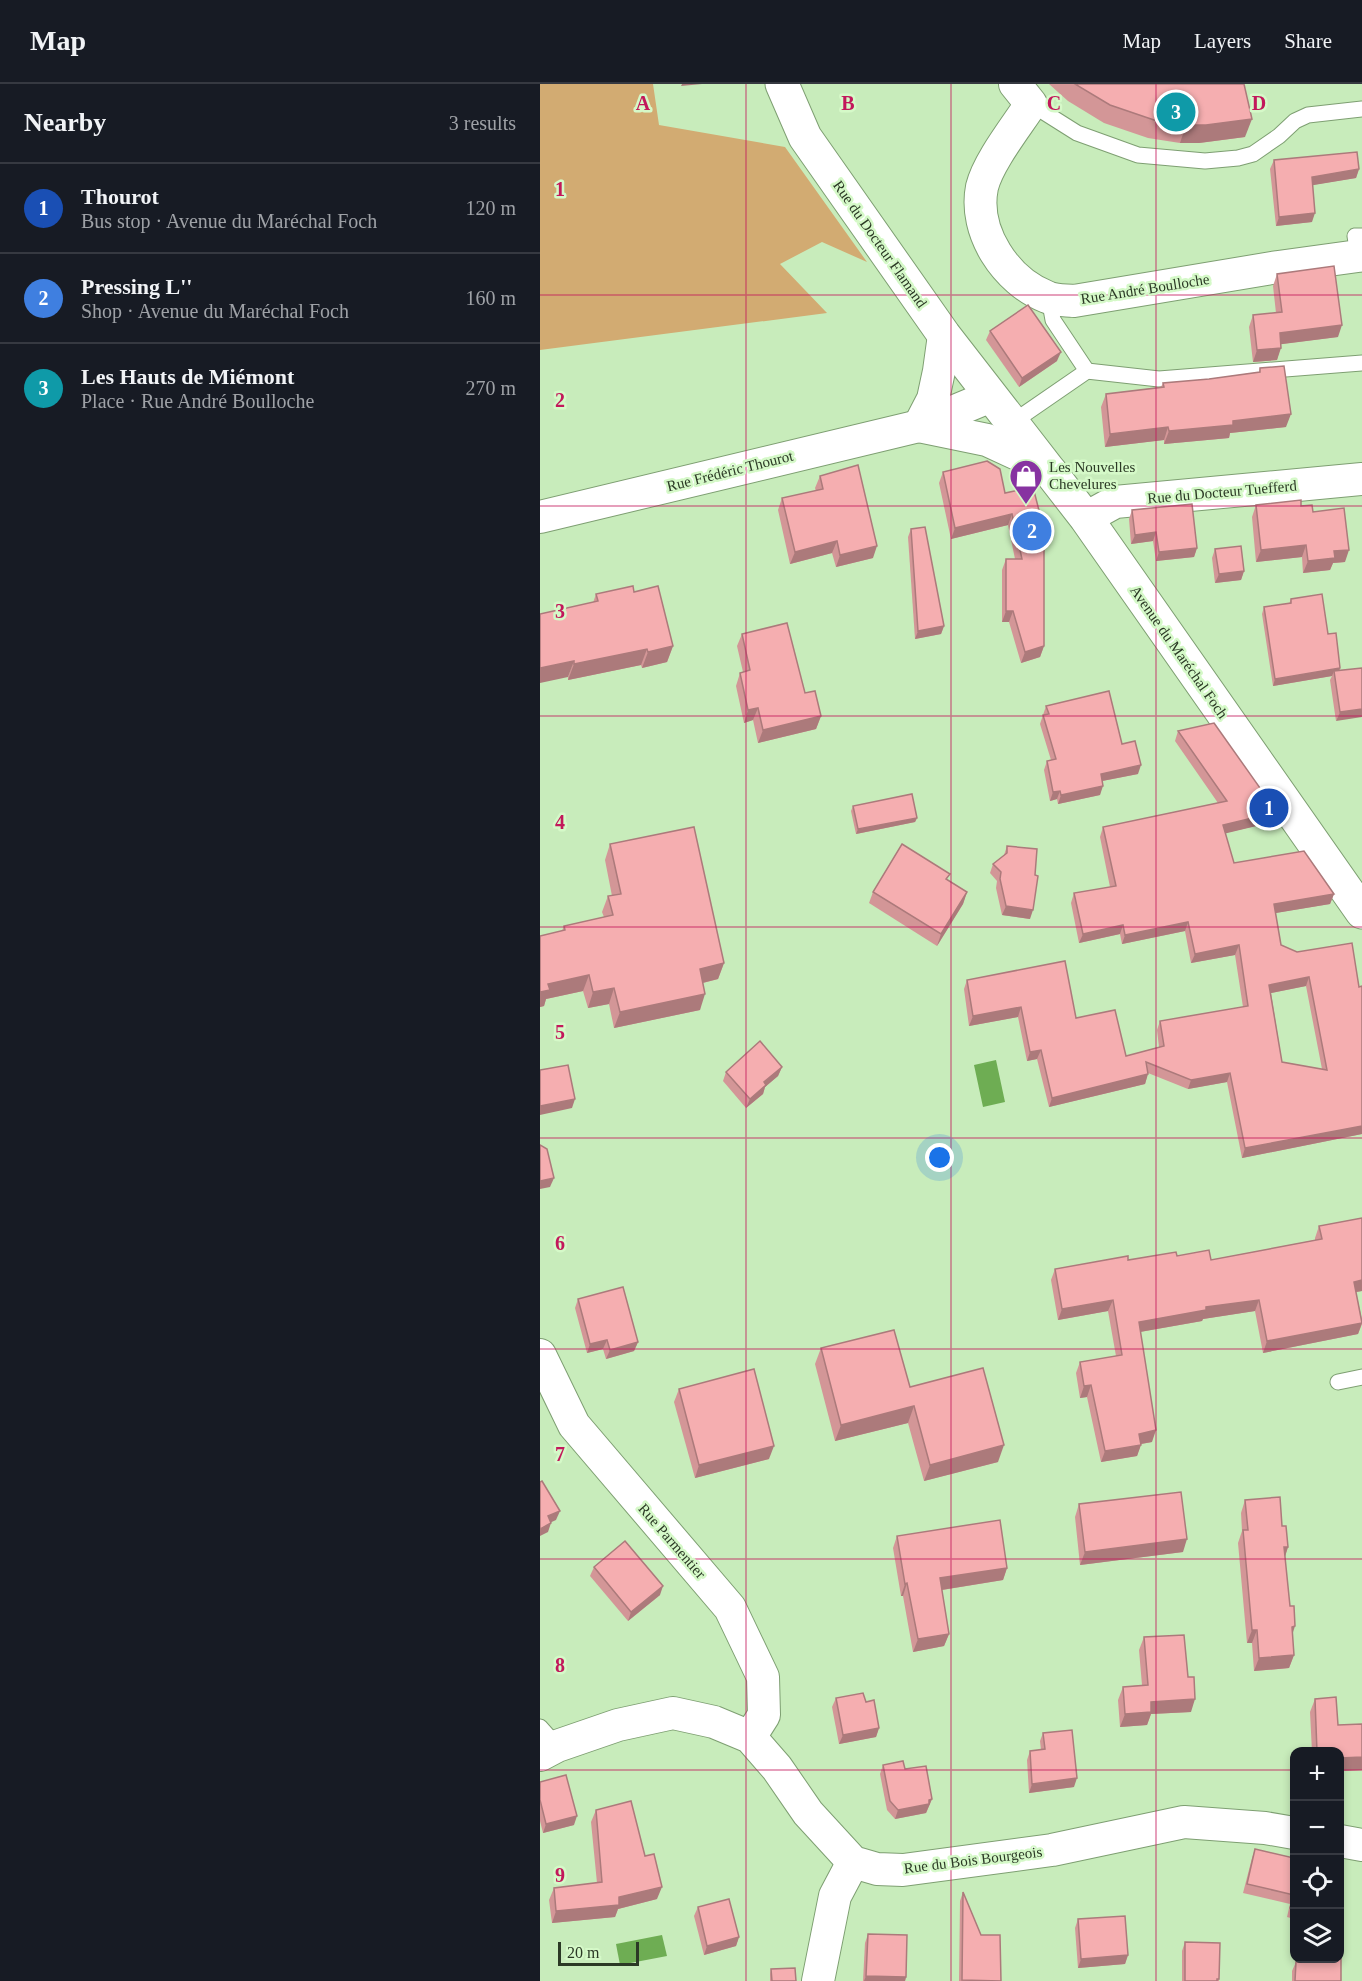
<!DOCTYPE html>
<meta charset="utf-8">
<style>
body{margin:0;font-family:Georgia,serif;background:#20242c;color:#f1f3f6}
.controls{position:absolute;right:18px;bottom:18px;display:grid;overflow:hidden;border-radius:12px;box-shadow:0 3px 9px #0003}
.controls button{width:54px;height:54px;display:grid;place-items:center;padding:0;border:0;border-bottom:2px solid #363941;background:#171b24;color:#f1f3f6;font:30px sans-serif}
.scale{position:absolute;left:18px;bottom:15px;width:81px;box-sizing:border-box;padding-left:6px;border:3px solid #2b3925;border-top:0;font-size:16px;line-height:21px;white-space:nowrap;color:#2b3925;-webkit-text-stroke:4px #d5f9c8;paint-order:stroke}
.you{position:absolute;left:400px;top:1074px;width:21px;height:21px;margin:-15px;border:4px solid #fff;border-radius:50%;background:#1a73e8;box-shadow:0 0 0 9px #1a73e833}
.badge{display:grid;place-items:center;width:39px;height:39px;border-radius:50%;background:#2563eb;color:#fff;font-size:20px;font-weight:700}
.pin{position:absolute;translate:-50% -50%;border:3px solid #fff;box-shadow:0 2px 6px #0006}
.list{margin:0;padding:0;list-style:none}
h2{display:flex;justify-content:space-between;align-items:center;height:78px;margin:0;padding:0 24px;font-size:26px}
h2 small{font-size:20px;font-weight:400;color:#9ea1a6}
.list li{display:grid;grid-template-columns:39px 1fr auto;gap:18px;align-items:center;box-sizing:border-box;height:90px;padding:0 24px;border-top:2px solid #363941}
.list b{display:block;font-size:22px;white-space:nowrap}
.list p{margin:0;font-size:20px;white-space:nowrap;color:#9ea1a6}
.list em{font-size:20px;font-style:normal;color:#9ea1a6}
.icon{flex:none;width:33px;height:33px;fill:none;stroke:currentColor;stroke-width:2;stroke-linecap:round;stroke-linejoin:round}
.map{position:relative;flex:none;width:822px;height:1897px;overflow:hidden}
header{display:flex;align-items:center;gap:36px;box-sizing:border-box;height:84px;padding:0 30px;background:#171b24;border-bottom:2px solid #363941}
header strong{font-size:28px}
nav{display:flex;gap:33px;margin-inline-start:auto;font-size:21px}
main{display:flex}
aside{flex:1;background:#171b24}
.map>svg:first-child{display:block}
</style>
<header>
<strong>Map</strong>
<nav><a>Map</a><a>Layers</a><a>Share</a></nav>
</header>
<main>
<aside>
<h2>Nearby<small>3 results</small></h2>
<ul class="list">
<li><span class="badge" style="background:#1a4fb4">1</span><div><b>Thourot</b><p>Bus stop · Avenue du Maréchal Foch</p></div><em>120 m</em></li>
<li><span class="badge" style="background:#3f7fe0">2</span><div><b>Pressing L''</b><p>Shop · Avenue du Maréchal Foch</p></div><em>160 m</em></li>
<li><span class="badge" style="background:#0f9aa8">3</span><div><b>Les Hauts de Miémont</b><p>Place · Rue André Boulloche</p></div><em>270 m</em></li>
</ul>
</aside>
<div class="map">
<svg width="822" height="1897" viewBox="0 0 822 1897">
<rect width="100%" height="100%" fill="#c8ecbb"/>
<path fill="#d2ab72" d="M0 0H113L119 41 245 63 327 178 282 158 240 180 287 229 0 266Z"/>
<g fill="#6ead53">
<path d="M456 976 465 1018 443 1023 434 981Z"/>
<path d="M122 1851 127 1872 80 1881 76 1860Z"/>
</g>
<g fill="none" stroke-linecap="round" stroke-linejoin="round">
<defs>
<g id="lane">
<path d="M491 20 537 49 598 71 665 77 698 74 713 70 739 52 755 37 768 31 822 25"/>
<path d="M818 172 815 152H822"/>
<path d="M547 287 619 295 822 279"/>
<path d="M473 338 547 287 513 236 509 214"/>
<path d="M798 1298 822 1293"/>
<path d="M0 1643 17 1662"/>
</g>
<g id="street">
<path d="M475 0 491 20C476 43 448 78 442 103 433 148 466 197 507 213 515 217 526 216 534 217L738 183 818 172"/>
<path d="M379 342 447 356 486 374 511 388"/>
<path d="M379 342 393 315 399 287 404 251"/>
<path d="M0 433 379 342 451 312"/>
<path d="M546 434 575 418 822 395"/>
<path d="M0 1271 34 1341 190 1524 223 1593 224 1631 210 1653"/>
<path d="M0 1671 17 1662 78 1641 133 1629 174 1638 210 1653 237 1684 268 1729 313 1778 337 1785 363 1786 512 1766 644 1738 725 1744 754 1749"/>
<path d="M800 1757 822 1761"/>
<path d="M278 1897 295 1812 313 1778"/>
</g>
<path id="secondary" d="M242 0 265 53 404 251 546 434 822 828"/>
</defs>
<use href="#lane" stroke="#7e9f72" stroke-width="17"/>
<use href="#street" stroke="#7e9f72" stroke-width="34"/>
<use href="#secondary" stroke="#7e9f72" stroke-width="35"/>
<use href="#lane" stroke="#fff" stroke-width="15"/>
<use href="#street" stroke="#fff" stroke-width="32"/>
<use href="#secondary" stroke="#fff" stroke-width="33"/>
</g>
<g fill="#d39697" fill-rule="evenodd">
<path d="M509 0H704L705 53 659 59H640L608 54 564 39 528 17Z"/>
<path d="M734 76 819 85 816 94 772 101V138L736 142 730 85Z"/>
<path d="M737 190 798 253 741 260 737 276 713 278 709 243 713 231 736 229 733 202Z"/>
<path d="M450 247 517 277 479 303 446 256Z"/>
<path d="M720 284 746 343 690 349 689 354 624 360V356L565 363 561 323 566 310 621 303 623 299 669 295 719 288Z"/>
<path d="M403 388 465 409 493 403 504 562 500 573 481 579 469 538H462V486L466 475H475L468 441 411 455 399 399Z"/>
<path d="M280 392 333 474 296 483 292 469 250 480 238 426 242 414 276 407 275 404Z"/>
<path d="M716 421 761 422 773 428 805 478 793 479 790 486 763 489 762 473 716 478 712 433Z"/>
<path d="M592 426 657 464 654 473 616 477 613 457 591 460 589 435Z"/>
<path d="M371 445 404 542 401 550 375 555 368 453Z"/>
<path d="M675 465 704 487 701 496 675 499 672 474Z"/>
<path d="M94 508 133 562 127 578 102 584 101 581 28 596V593L56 510Z"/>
<path d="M751 515 788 550 800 584 799 587 822 584 796 637 790 596 792 592 733 602 722 530 724 523 749 520Z"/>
<path d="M202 550 265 609 281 632 276 645 218 659 213 636 204 639 196 602 200 589 203 588 197 562Z"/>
<path d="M506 622 582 660 598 690 562 697 560 711 518 720 517 715 510 717 504 686 507 677 511 676 500 640Z"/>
<path d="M638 647 733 738 685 749 694 779 794 810 790 820 735 829 741 861 819 903 822 902V1050L702 1074 687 998 648 1005 608 989 605 1000 509 1023 497 975 487 977 478 933 429 942 424 905 427 896 536 934 586 972 619 963 617 946 620 937 703 923 695 871 651 879 645 847 582 860 580 850 539 859 531 819 534 809 570 803 560 753 563 743 678 719 635 657ZM766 902 782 985 742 978 731 909Z"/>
<path d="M313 722 377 734 375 738 316 750 311 727Z"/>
<path d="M70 760 184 879 178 895 163 899 160 926 74 944 69 920 48 924 43 907 6 915 4 922 0 923V852L22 847 24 842 64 833 62 828 68 812H72L65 776Z"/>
<path d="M467 762 490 835 462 831 456 804 457 797 450 789 453 780 464 771Z"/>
<path d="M333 808H427L423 820 397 862 329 819Z"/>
<path d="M242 983 238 992 225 1003 223 1010 206 1024 183 997 186 988Z"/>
<path d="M822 1134V1207L816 1208 822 1236V1240L818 1250 723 1269 715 1227 663 1235 662 1237 600 1248 612 1358 601 1360 597 1372 561 1378 547 1313 540 1314 536 1289 540 1278 576 1272 568 1227 518 1236 511 1196 515 1185 588 1176 637 1172 671 1176 775 1156V1154L779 1142Z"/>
<path d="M38 1215 98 1258 94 1267 66 1275 63 1265 47 1269 35 1224Z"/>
<path d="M281 1264 370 1303 458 1378 384 1397 368 1339 295 1357 275 1280Z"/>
<path d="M139 1305 229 1375 155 1394 134 1318Z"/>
<path d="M705 1416 742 1442 748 1463 745 1472 754 1571 749 1584 714 1587 712 1559H707L698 1459 702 1447 701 1429Z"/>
<path d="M539 1420 643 1468 540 1481 535 1433Z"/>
<path d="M357 1452 467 1484 463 1496 402 1506 409 1550 404 1562 373 1568 363 1512H361L353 1464Z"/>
<path d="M54 1483 120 1511 88 1537 50 1492Z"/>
<path d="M604 1553 651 1628 611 1630 607 1641 580 1643 578 1616 583 1603 602 1601 599 1566Z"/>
<path d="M296 1614 326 1618 339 1644 336 1653 299 1660 292 1623Z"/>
<path d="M775 1615 798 1641 822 1640V1686L800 1687V1701V1668H772L770 1628Z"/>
<path d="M503 1649 534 1703 489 1709 487 1676 490 1667 501 1666 500 1657Z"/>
<path d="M343 1681 365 1685 392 1715 386 1729 355 1735 347 1726 340 1690Z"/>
<path d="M0 1698 34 1741 3 1749 0 1737Z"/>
<path d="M56 1726 105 1772 117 1815 78 1825 75 1833 12 1839 9 1816 14 1804 57 1799 51 1738Z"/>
<path d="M715 1765 754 1774V1835L747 1833 750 1820 703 1809 712 1774Z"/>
<path d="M423 1808 441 1851 461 1897H419L420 1817Z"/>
<path d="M158 1823 199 1853 196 1862 164 1871 154 1832Z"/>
<path d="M538 1835 588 1871 585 1880 538 1884 535 1844Z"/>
<path d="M328 1850 366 1893 365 1897H323L325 1859Z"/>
<path d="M645 1858 679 1895V1897H642V1867Z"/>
<path d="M758 1875H800L801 1897H752V1887L756 1878H758Z"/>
<path d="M231 1885 256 1897H230V1890Z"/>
</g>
<g fill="#ac7a7b">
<path d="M142 0H162L141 2Z"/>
<path d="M712 35 705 53 659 59H640L646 41Z"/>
<path d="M819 85 816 94 768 102 772 93Z"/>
<path d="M775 129 772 138 736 142 739 133Z"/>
<path d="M802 241 798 253 735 261 740 249Z"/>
<path d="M741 264 737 276 713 278 717 266Z"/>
<path d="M521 268 517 277 479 303 482 294Z"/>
<path d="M751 330 746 343 690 349 689 354 624 360 629 347 693 337Z"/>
<path d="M628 343 624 356 565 363 570 350Z"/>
<path d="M472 430 468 441 411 455 415 444Z"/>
<path d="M616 448 613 457 591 460 595 451Z"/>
<path d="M297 457 292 469 250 480 255 468Z"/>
<path d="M766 461 762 473 716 478 721 466Z"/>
<path d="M337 462 333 474 296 483 300 471Z"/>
<path d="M657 464 654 473 616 477 619 468Z"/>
<path d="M809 466 805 478 793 479 790 486 763 489 768 477 794 467Z"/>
<path d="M704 487 701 496 675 499 679 490Z"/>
<path d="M466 527H473L469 538H462Z"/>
<path d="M404 542 401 550 375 555 378 547Z"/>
<path d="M133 562 127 578 102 584 108 568Z"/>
<path d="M504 562 500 573 481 579 485 568Z"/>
<path d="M107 565 101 581 28 596 34 580Z"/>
<path d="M34 577 28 593 0 599V584Z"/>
<path d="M800 584 798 591 794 587 792 592 733 602 735 595Z"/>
<path d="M218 624 213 636 204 639 208 626Z"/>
<path d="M822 625V633L796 637 800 628Z"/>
<path d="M281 632 276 645 218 659 223 646Z"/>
<path d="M601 681 598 690 557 698 561 690Z"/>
<path d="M563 702 560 711 518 720 521 711Z"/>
<path d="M520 707 517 715 510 717 513 708Z"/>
<path d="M737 728 733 738 679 751 683 741Z"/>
<path d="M377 734 375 738 316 750 318 745Z"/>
<path d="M427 808 423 820 397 862 401 850Z"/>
<path d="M794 810 790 820 730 830 734 820Z"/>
<path d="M466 822 493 826 490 835 462 831Z"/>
<path d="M648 838 645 847 582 860 585 851Z"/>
<path d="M583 841 580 850 539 859 543 850Z"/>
<path d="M699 861 695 871 651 879 655 870Z"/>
<path d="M184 879 178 895 154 901 160 885Z"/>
<path d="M49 891 43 907 6 915 4 922 0 923V908L8 900Z"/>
<path d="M769 893 766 902 726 910 729 901Z"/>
<path d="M74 904 69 920 48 924 53 908Z"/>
<path d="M165 910 160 926 74 944 80 928Z"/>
<path d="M481 923 478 933 429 942 433 932Z"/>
<path d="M501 966 497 975 487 977 490 968Z"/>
<path d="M242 983 238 992 225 1003 223 1010 206 1024 210 1015 224 998Z"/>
<path d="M690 989 687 998 648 1005 651 996Z"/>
<path d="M608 990 605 1000 509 1023 512 1014Z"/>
<path d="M35 1015 32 1024 0 1031V1022Z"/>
<path d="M822 1042V1050L702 1074 705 1064Z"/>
<path d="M14 1094 10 1103 0 1105V1097Z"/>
<path d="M822 1196V1207L810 1209 814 1198Z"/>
<path d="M573 1216 568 1227 518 1236 522 1225Z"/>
<path d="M719 1216 715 1227 663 1235 662 1237 594 1249 599 1238 666 1223Z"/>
<path d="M822 1239 818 1250 723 1269 727 1257Z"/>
<path d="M67 1256 63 1265 47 1269 50 1260Z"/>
<path d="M98 1258 94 1267 66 1275 70 1266Z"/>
<path d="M551 1301 547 1313 540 1314 544 1302Z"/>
<path d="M374 1322 368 1339 295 1357 301 1341Z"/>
<path d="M616 1346 612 1358 595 1361 599 1350Z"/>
<path d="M464 1361 458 1378 384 1397 390 1381Z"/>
<path d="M601 1361 597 1372 561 1378 565 1367Z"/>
<path d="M234 1362 229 1375 155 1394 159 1381Z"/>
<path d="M20 1427 16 1436 5 1441 8 1432Z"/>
<path d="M11 1439 8 1448 0 1452V1445Z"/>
<path d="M647 1455 643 1468 540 1481 545 1468Z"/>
<path d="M744 1463H748L744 1476Z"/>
<path d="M467 1484 463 1496 395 1507 400 1494Z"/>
<path d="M367 1499 363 1512H361L365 1500Z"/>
<path d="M123 1502 120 1511 88 1537 91 1528Z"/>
<path d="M755 1542 751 1555 752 1543Z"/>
<path d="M712 1546H717L712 1559H707Z"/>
<path d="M409 1550 404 1562 373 1568 378 1555Z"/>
<path d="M754 1571 749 1584 714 1587 719 1574Z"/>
<path d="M655 1615 651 1628 611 1630 607 1641 580 1643 585 1630 611 1618Z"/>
<path d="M339 1644 336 1653 299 1660 303 1651Z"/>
<path d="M822 1673V1686L800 1687V1674Z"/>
<path d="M537 1694 534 1703 489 1709 492 1700Z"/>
<path d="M392 1715 386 1729 355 1735 358 1726Z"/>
<path d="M37 1732 34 1741 3 1749 6 1740Z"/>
<path d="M122 1803 117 1815 78 1825 75 1833 12 1839 16 1827Z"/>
<path d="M199 1853 196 1862 164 1871 167 1862Z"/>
<path d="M588 1871 585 1880 538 1884 541 1875Z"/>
<path d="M326 1892 366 1893 365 1897H324Z"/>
</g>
<g fill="#f5aeb0" stroke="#ac7a7b" stroke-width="1.5" fill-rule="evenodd">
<path d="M535 0H704L712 35 666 41H646L614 36 570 21Z"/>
<path d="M817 68 819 85 772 93 775 129 739 133 734 76Z"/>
<path d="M794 182 802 241 740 249 741 264 717 266 713 231 742 228 737 190Z"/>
<path d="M488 221 521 268 482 294 450 247Z"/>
<path d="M744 282 751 330 693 337V341L629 347 628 343 570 350 566 310 624 303 623 299 669 295 720 288V284Z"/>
<path d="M447 377 460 385 465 409 493 403 504 446V562L485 568 473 527H466V475H482L472 430 415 444 403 388Z"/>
<path d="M318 381 337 462 300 471 297 457 255 468 242 414 283 405 280 392Z"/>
<path d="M761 416V422L772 421 773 428 804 424 809 466 794 467 795 474 768 477 766 461 721 466 716 421Z"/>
<path d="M652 420 657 464 619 468 616 448 595 451 592 426Z"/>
<path d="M385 443 404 542 378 547 371 445Z"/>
<path d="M701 462 704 487 679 490 675 465Z"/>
<path d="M93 502 94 508 118 502 133 562 108 568 107 565 34 580V577L0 584V530L58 517 56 510Z"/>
<path d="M782 510 788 550 796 549 800 584 735 595 724 523 751 519V515Z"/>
<path d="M247 539 265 609 275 607 281 632 223 646 218 624 208 626 200 589 210 586 202 550Z"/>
<path d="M822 584V625L800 628 794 587Z"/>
<path d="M569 607 582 660 595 657 601 681 561 690 563 702 521 711 520 707 513 708 507 677 516 675 503 631 509 630 506 622Z"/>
<path d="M674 639 737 728 683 741 694 779 764 767 794 810 734 820 741 861 757 868 812 859 819 903 822 902V1042L705 1064 690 989 651 996 606 978 608 990 512 1014 501 966 490 968 481 923 433 932 427 896 525 877 536 934 575 926 586 972 624 962 620 937 708 922 699 861 655 870 648 838 585 851 583 841 543 850 534 809 576 802 563 743 687 717 638 647ZM769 893 787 986 742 978 729 901Z"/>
<path d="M372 710 377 734 318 745 313 722Z"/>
<path d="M154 743 184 879 160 885 165 910 80 928 74 904 53 908 49 891 8 900 10 906 0 908V852L25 846 24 842 73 831 68 812 81 810 70 760Z"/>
<path d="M362 760 410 790 406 795 427 808 401 850 333 808Z"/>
<path d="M467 762 497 765 495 791 498 792 493 826 466 822 460 795 461 788 453 780 467 769Z"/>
<path d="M220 957 242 983 224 998 226 1001 210 1015 186 988Z"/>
<path d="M28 981 35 1015 0 1022V986Z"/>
<path d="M0 1061 7 1065 14 1094 0 1097Z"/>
<path d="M822 1134V1196L814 1198 822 1239 727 1257 719 1216 666 1223V1226L599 1238 616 1346 599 1350 601 1361 565 1367 551 1301 544 1302 540 1278 582 1271 573 1216 522 1225 515 1185 588 1172V1176L636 1168 637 1172 669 1166 671 1176 782 1155 779 1142Z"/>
<path d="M83 1203 98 1258 70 1266 67 1256 50 1260 38 1215Z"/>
<path d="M354 1246 370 1303 443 1284 464 1361 390 1381 374 1322 301 1341 281 1264Z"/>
<path d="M214 1285 234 1362 159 1381 139 1305Z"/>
<path d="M2 1397 20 1427 8 1432 11 1439 0 1445V1398Z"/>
<path d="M641 1408 647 1455 545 1468 539 1420Z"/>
<path d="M740 1413 742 1442H746L748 1463H744L750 1522H754L755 1542 752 1543 754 1571 719 1574 717 1546H712L703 1446H708L705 1416Z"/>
<path d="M460 1436 467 1484 400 1494 409 1550 378 1555 367 1499 365 1500 357 1452Z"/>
<path d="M85 1457 123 1502 91 1528 54 1483Z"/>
<path d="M644 1551 648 1593H654L655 1615 611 1618V1628L585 1630 583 1603 608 1601 604 1553Z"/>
<path d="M323 1609 326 1618 334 1616 339 1644 303 1651 296 1614Z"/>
<path d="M796 1613 798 1641 822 1640V1673L800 1674V1668H777L775 1615Z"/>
<path d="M532 1646 537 1694 492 1700 490 1667 505 1665 503 1649Z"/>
<path d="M363 1677 365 1685 386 1682 392 1715 389 1716V1720L358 1726 350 1717 343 1681Z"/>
<path d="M26 1691 37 1732 6 1740 0 1716V1698Z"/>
<path d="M91 1717 105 1772 114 1770 122 1803 79 1813V1821L16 1827 14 1804 62 1798 56 1726Z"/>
<path d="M715 1765 754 1774V1825L750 1824 754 1811 707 1800Z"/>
<path d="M423 1808 441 1851H460L461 1897 422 1896Z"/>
<path d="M189 1815 199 1853 167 1862 158 1823Z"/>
<path d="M585 1832 588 1871 541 1875 538 1835Z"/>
<path d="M328 1850 367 1851 366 1893 326 1892Z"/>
<path d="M645 1858 680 1859 679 1895H677V1897H645Z"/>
<path d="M800 1867H801V1897H755L756 1878H762V1875H800Z"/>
<path d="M255 1884 256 1897H232L231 1885Z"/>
</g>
<path fill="none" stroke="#c2185b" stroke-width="1.5" stroke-opacity="0.55" d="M206 0V1897M411 0V1897M616 0V1897M0 211H822M0 422H822M0 632H822M0 843H822M0 1054H822M0 1265H822M0 1475H822M0 1686H754M800 1686H822"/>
<defs>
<symbol id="shop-pin" viewBox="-11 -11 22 30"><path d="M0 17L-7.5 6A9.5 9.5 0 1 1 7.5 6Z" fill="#8733a1" stroke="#d5f9c8"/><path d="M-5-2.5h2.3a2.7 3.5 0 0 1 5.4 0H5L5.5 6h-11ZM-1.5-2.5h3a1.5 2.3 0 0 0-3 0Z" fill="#fff"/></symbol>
</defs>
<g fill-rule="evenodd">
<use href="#shop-pin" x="467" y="373" width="38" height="52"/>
</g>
<g text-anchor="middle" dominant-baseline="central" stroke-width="5" stroke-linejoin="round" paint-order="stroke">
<g font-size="15" fill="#2b3925" stroke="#d5f9c8">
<text transform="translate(340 160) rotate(55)">Rue du Docteur Flamand</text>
<text transform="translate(605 205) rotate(-9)">Rue André Boulloche</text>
<text transform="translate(190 387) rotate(-14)">Rue Frédéric Thourot</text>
<text transform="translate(682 408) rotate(-5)">Rue du Docteur Tuefferd</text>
<text transform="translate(639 568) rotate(55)">Avenue du Maréchal Foch</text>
<text transform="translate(132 1457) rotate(49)">Rue Parmentier</text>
<text transform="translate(433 1776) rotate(-7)">Rue du Bois Bourgeois</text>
</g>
<g font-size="15" fill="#2b3925" stroke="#d5f9c8" text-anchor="start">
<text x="509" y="383">Les Nouvelles<tspan x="509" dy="17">Chevelures</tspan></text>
</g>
</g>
<g font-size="20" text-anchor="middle" font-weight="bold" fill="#c2185b" stroke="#d5f9c8" stroke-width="5" stroke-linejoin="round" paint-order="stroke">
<text x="103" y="26">A</text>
<text x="308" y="26">B</text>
<text x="514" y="26">C</text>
<text x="719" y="26">D</text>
<text x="20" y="112">1</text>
<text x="20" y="323">2</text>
<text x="20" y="534">3</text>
<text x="20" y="745">4</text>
<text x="20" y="955">5</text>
<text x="20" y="1166">6</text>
<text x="20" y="1377">7</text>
<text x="20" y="1588">8</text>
<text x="20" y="1798">9</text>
</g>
</svg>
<div class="controls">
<button>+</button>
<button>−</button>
<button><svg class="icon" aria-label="locate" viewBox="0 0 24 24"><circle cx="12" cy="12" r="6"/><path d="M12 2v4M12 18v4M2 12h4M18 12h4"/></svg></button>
<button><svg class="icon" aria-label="layers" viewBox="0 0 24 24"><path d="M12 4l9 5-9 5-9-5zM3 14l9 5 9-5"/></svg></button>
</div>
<div class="scale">20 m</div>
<div class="you"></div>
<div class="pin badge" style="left:729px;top:724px;background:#1a4fb4">1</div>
<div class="pin badge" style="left:492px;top:447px;background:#3f7fe0">2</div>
<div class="pin badge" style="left:636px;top:28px;background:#0f9aa8">3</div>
</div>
</main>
